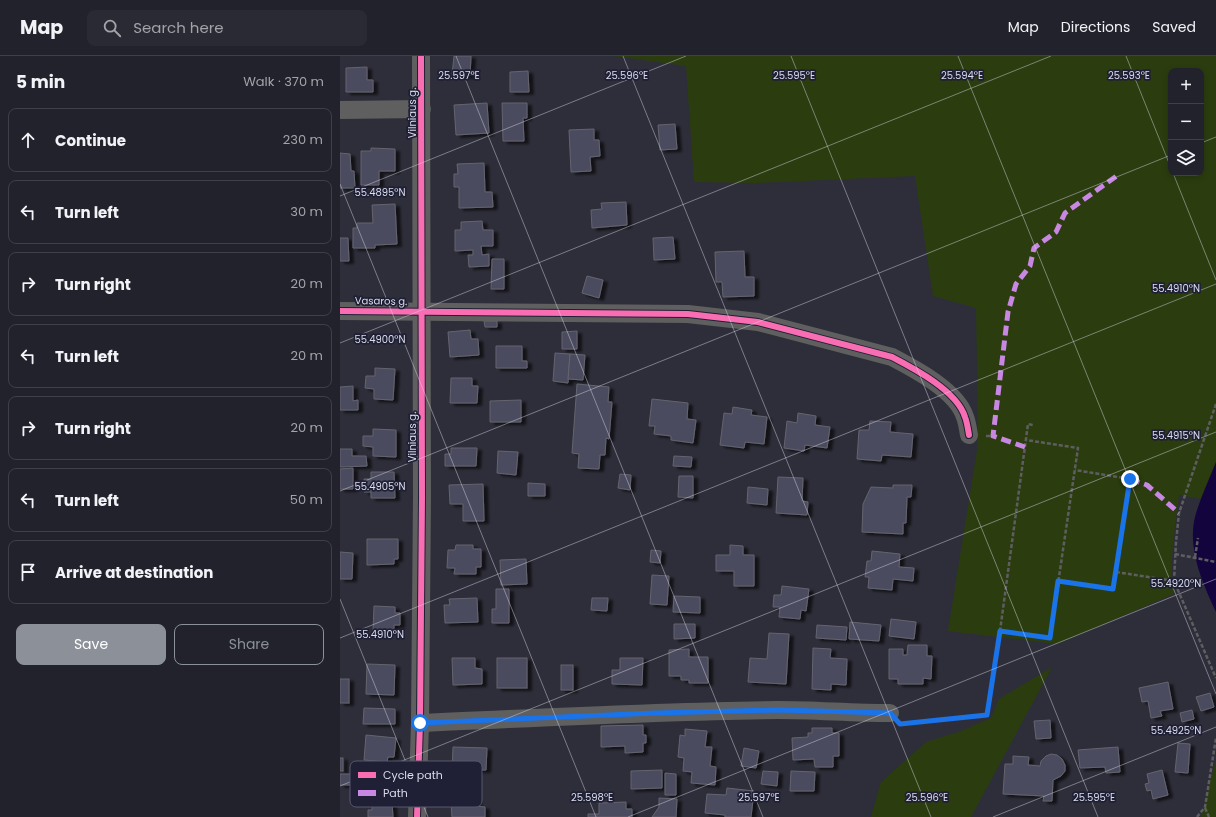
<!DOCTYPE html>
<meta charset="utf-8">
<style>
body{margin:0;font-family:Poppins,sans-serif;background:#2a2a34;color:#f1f3f6}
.controls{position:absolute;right:12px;top:12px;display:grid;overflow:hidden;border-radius:8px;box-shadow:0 2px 6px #0003}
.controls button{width:36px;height:36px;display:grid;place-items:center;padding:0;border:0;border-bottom:1px solid #3f3f48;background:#22222c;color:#f1f3f6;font:20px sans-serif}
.stop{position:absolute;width:12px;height:12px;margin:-9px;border:3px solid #1a73e8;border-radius:50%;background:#fff}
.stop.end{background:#1a73e8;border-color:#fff;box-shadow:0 1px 4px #0008}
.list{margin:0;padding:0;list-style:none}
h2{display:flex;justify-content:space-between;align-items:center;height:52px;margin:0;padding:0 16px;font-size:17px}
h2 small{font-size:13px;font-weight:400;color:#a2a4a9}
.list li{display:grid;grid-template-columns:26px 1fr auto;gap:12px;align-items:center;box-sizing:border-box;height:64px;margin:0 8px 8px;padding:0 8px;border:1px solid #3f3f48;border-radius:8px}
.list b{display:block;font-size:15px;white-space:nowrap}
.list em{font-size:13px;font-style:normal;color:#a2a4a9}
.actions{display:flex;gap:8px;padding:12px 16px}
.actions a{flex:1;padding:9px 0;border:1px solid #8c9099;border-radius:8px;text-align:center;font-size:14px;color:#8c9099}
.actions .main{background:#8c9099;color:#fff}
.icon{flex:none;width:22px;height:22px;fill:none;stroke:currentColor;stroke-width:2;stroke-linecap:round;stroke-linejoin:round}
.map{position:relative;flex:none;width:876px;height:761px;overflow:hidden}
header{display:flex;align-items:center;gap:24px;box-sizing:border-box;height:56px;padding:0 20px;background:#22222c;border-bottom:1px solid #3f3f48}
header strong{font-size:19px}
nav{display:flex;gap:22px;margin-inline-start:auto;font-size:14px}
.search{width:280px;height:36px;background:#2a2a34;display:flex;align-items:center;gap:10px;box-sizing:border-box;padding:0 14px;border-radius:8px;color:#a2a4a9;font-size:15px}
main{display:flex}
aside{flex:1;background:#22222c}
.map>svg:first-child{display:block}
</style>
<header>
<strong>Map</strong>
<div class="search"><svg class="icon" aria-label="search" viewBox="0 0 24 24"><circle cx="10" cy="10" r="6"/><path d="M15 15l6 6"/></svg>Search here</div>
<nav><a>Map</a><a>Directions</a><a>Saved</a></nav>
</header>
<main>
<aside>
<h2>5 min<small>Walk · 370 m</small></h2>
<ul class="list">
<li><svg class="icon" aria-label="ahead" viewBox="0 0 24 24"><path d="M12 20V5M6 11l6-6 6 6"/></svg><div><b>Continue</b></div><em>230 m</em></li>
<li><svg class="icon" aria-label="left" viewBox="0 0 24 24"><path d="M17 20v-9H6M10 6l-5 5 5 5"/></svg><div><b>Turn left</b></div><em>30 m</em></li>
<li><svg class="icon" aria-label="right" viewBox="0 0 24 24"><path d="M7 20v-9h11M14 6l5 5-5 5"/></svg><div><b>Turn right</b></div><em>20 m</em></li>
<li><svg class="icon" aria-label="left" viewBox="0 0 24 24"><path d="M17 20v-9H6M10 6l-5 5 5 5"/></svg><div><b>Turn left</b></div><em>20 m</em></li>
<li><svg class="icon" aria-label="right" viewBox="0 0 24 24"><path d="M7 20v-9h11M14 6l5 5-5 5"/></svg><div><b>Turn right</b></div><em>20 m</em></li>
<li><svg class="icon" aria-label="left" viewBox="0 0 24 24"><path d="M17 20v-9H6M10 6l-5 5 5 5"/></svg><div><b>Turn left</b></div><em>50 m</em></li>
<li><svg class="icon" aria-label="arrive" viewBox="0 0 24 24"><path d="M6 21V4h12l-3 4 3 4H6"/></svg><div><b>Arrive at destination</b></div></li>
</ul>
<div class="actions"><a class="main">Save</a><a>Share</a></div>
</aside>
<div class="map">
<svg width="876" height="761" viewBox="0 0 876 761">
<defs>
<filter id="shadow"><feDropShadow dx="4.5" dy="2.5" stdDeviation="1" flood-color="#0009"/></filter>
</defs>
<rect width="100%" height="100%" fill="#2e2e3a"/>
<g fill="#2b3d0f" fill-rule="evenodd">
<path d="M274 0H876V406L862 443 839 439 833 487 831 517 834 538 717 588 608 575 637 394 638 374 636 252 593 240 575 120 414 127 354 126 346 10ZM831 15H861V117H831Z"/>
<path d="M712 611 631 761H531L541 726 586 686 621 675 651 662 659 643Z"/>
<path d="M876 703V761H861Z"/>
</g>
<path fill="#13043e" d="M876 406V556C863 528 847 493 855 461 860 442 869 424 876 406Z"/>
<g fill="#4c4b5e" stroke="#64646f" filter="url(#shadow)">
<path d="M114 0H131L130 20 112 19Z"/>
<path d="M27 11V24H33V36H6V12Z"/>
<path d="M188 15 189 36H170V16Z"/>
<path d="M147 47 149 77 116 79 114 49Z"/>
<path d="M162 47H187V62H183L184 85H163Z"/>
<path d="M335 68 337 93 320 94 318 69Z"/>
<path d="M254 73V84H259L260 100 250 101 251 115 231 116 229 74Z"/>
<path d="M31 92 55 93V115H39V129H21V95H31Z"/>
<path d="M0 97 10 98 11 115H14L15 132H0Z"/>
<path d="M144 107 145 136H152L153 151 119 152V131H114V118H118L117 108Z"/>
<path d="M286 146 287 169 252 172 251 154 262 153 261 147Z"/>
<path d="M55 148 57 188 35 189V192H13V172H17V167H33L32 149Z"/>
<path d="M142 165 143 174H153V190H141L142 199 149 198V210L129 211 128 199H133V194L115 195V174H121V166Z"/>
<path d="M333 181 335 203 314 204 313 182Z"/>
<path d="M0 182H8L9 205H0Z"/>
<path d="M404 195 405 221H414V240L383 241 382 226H376L375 196Z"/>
<path d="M152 203H164V233H151Z"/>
<path d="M247 220 263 224 259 242 242 237Z"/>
<path d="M144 265H157V271H145Z"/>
<path d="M130 274 131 283H138L139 299 110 301 108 276Z"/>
<path d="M237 275V293H222V276Z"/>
<path d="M156 290H182V305H187V312H156Z"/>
<path d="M215 297 230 298 228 327 213 325Z"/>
<path d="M230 298 245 299 243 324 228 323Z"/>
<path d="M35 312 55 313 53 344 34 343V333L25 332 26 320H35Z"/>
<path d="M111 322H132V330H138L137 347H110Z"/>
<path d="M237 328 269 331 268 346H272L269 383 266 382 265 399H260L259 413 238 412 239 398 232 397Z"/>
<path d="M13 330V345L18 344V354H0V331Z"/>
<path d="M312 343 348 347 347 363 356 364 353 387 331 384V380L314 378 315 370H309Z"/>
<path d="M181 344V366H150V345Z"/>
<path d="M393 351 412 354 411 359 427 361 424 388 405 386 404 392 380 389 384 357 392 358Z"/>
<path d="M458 357 476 360 475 369 490 371 487 392 465 389 464 395 444 392 447 365 457 367Z"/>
<path d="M530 365 551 366 550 376 573 378 571 401 542 399 541 405 517 403 519 374H529Z"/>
<path d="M33 373 56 374V401L33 400V391L23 390V380H33Z"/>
<path d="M111 392H137L136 410H105V398H111Z"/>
<path d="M0 393H12V400H26L27 410 0 411Z"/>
<path d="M158 395 178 396 176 419 157 417Z"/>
<path d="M334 400 352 401 351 411 333 410Z"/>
<path d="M13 412V433H0V413Z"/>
<path d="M31 416H54L55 442H31V436H24V423H31Z"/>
<path d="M280 418 291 419 290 434 278 432Z"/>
<path d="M339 420H353V442L338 441Z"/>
<path d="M438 421 463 422 462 445 468 446 467 459 436 457Z"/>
<path d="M188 427 205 428V440H188Z"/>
<path d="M143 428 144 465H123V448H110L109 429Z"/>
<path d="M553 429H572L571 441H567L566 467H563V478L522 476 523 448 531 431 553 432Z"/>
<path d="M408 431 428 433 427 449 407 447Z"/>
<path d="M27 483H58V503H54V508L27 509Z"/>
<path d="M116 489H133V493H141V511H136V518H114L115 512H107L108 494H115Z"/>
<path d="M390 489 403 490V499H414V530H394V515H376V499H390Z"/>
<path d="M311 494 321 495 320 507 310 506Z"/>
<path d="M532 495 560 498 559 511 574 512 573 525 553 523 552 534 528 532 529 521H525L527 505H531Z"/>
<path d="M0 496 13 497 12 523H0Z"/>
<path d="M186 503 187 528 161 529 160 504Z"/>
<path d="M312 519 329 520 327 549 310 548Z"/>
<path d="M442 530 469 533 466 555 461 554 460 563 439 561 440 551H433L434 539H441Z"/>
<path d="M156 533H169V567H152V553H156Z"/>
<path d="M334 540 360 541V557L333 556Z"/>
<path d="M137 542 138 566 105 567 104 549H110L109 543Z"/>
<path d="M252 542H268L267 555 251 554Z"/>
<path d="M34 550 55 551V557H60V569H54V575H33Z"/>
<path d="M551 563 576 566 574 583 549 580Z"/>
<path d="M510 566 541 569 539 585 509 583Z"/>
<path d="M334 568H355V582L334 583Z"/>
<path d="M477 569 507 571 506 584 476 582Z"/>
<path d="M429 577 449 578 446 628 408 626 410 602 427 603Z"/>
<path d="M568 589H587V600H592L591 623 583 622V628H558V623H549V593H563V599H567Z"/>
<path d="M473 592 491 593 490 602 507 603 506 629 491 628V634L472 633Z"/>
<path d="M349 593V601H368V627H349V624H341V620H329V594Z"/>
<path d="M112 602H135V612L142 613V628L113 629Z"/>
<rect x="157" y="602" width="30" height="30"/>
<path d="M280 602H303L302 629 272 628V614H280Z"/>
<path d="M27 608 55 609 54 639 26 638Z"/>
<rect x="221" y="609" width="12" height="25"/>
<rect x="0" y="623" width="9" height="24"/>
<path d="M828 626 833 653 820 655 822 660 811 662 808 645 802 646 799 632Z"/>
<path d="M870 637 874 651 861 655 856 641Z"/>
<path d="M24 652 55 653V668H23Z"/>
<path d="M852 654 854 663 842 666 840 657Z"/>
<path d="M710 664 711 682 696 683 694 665Z"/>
<path d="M303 669V679H306V687H303V696L285 697V690L261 691V670Z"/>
<path d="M472 672H492V677H499V700H493V711H475L474 703 453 704 452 682 468 681V677H472Z"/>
<path d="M345 673 367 675 365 691H372L370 710 376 711 375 729 351 727 352 716 343 715 344 702 338 701 340 679 345 680Z"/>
<path d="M26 679 56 682 54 701H48L47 706 24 704Z"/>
<path d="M838 687 850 688 848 717 835 716Z"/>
<path d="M113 691 147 692 146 714H136V717H112Z"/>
<path d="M778 691 780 716 766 717 765 711 740 712 738 694Z"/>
<path d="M404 692 419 695 416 712 401 710Z"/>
<path d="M711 698 717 699 722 703 725 709V715L721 720 713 724 712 745H703L704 740 663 738 665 708H673V700L689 701 688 709 700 710 701 705 706 700Z"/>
<rect x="0" y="702" width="3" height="13"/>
<path d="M322 714V732L291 733V715Z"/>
<path d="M822 714 828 739 813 743 811 734 807 735 805 728 809 727 807 718Z"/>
<path d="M423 715 438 716 437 730 421 728Z"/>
<path d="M451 715 475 716 474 735H450Z"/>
<path d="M325 717 336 718V739H325Z"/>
<rect x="0" y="718" width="16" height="11"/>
<path d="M387 732 414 735 411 761H385V759L365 757 367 738 386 739Z"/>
<path d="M319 742 337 743 336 761H312L319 751Z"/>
<path d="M116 743H137V750L145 751V761H112L111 747H116Z"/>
<path d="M286 746V753H292V761H248V758H259V747Z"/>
<path d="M32 747H52L53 761H28V754H32Z"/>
</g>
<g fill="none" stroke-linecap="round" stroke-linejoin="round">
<g stroke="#5e5e61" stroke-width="2.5" stroke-dasharray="4 2" stroke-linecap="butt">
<path d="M876 348 839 457 836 486 834 525 876 622"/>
<path d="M646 380H653"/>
<path d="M835 498 876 506"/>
<path d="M855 501 858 482"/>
<path d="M776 516 834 525"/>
<path d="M718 525 773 533 790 423 735 414"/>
<path d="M660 575 710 582 738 392 686 384"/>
<path d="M564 667 647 659 660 575 688 368 693 369"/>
<path d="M865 752 869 761"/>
<path d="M857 761 865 751 876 682"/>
</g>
<g stroke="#5e5f5e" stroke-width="18">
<path d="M0 54 82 53"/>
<path d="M0 255 348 258 418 266 552 301C575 313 617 335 625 361 627 366 628 373 629 379"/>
<path d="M80 667C199 662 318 655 438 654 475 654 512 657 550 657"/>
<path d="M77 761 80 667 82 441 81 0"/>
</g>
<g stroke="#c787e3" stroke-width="5" stroke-dasharray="10 5" stroke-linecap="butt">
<path d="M685 391 653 380 668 256 676 228 690 210 694 192 716 176 725 157 778 119"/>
<path d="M790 423 807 429 839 457"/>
</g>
<defs>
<g id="cycleway">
<path d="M0 255 348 258 418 266 552 301C575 313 617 335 625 361 627 366 628 373 629 379"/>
<path d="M77 761 80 667 82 441 81 0"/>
</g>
</defs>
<use href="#cycleway" stroke="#1f1f35" stroke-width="8"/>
<use href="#cycleway" stroke="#f96db3" stroke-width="6"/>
</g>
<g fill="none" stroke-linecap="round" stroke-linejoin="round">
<path stroke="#1a73e8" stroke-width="5" d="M80 667 315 657 395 655 439 654 550 657 560 668 647 659 660 575 710 582 718 525 773 533 790 423"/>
</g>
<path fill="none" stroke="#dbdcec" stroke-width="1" stroke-opacity="0.45" d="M116 0 423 761M283 0 591 761M451 0 758 761M618 0 876 638M786 0 831 112M861 87 876 81M833 117 876 224M0 128 256 761M0 140 346 0M0 287 711 0M0 435 831 99M0 543 88 761M0 582 876 228M0 730 876 376M288 761 876 523M653 761 876 671"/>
<g text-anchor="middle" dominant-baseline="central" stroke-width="3.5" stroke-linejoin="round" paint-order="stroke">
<g font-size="10" fill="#dbdcec" stroke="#1f1f35">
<text transform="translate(72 57) rotate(-90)">Vilniaus g.</text>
<text transform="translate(41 245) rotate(1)">Vasaros g.</text>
<text transform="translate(72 381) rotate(-90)">Vilniaus g.</text>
</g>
</g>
<rect x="10" y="705" width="132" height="46" rx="6" fill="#1f1f35" stroke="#57586c" stroke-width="1"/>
<rect x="18" y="716" width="18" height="6" fill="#f96db3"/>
<rect x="18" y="734" width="18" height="6" fill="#c787e3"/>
<g font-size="11" fill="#dbdcec">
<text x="43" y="723">Cycle path</text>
<text x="43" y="741">Path</text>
</g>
<g font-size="10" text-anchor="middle" fill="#dbdcec" stroke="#1f1f35" stroke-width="3.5" stroke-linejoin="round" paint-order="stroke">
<text x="119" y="23">25.597°E</text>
<text x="287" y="23">25.596°E</text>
<text x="454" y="23">25.595°E</text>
<text x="622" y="23">25.594°E</text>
<text x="789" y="23">25.593°E</text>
<text x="40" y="140">55.4895°N</text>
<text x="836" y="236">55.4910°N</text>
<text x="40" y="287">55.4900°N</text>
<text x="836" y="383">55.4915°N</text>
<text x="40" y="434">55.4905°N</text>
<text x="836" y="531">55.4920°N</text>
<text x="40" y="582">55.4910°N</text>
<text x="836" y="678">55.4925°N</text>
<text x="252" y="745">25.598°E</text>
<text x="419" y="745">25.597°E</text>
<text x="587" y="745">25.596°E</text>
<text x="754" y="745">25.595°E</text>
</g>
</svg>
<div class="controls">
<button>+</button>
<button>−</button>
<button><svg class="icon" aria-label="layers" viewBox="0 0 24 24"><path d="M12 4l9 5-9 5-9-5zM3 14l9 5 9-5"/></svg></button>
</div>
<div class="stop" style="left:80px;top:667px"></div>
<div class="stop end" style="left:790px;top:423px"></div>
</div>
</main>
